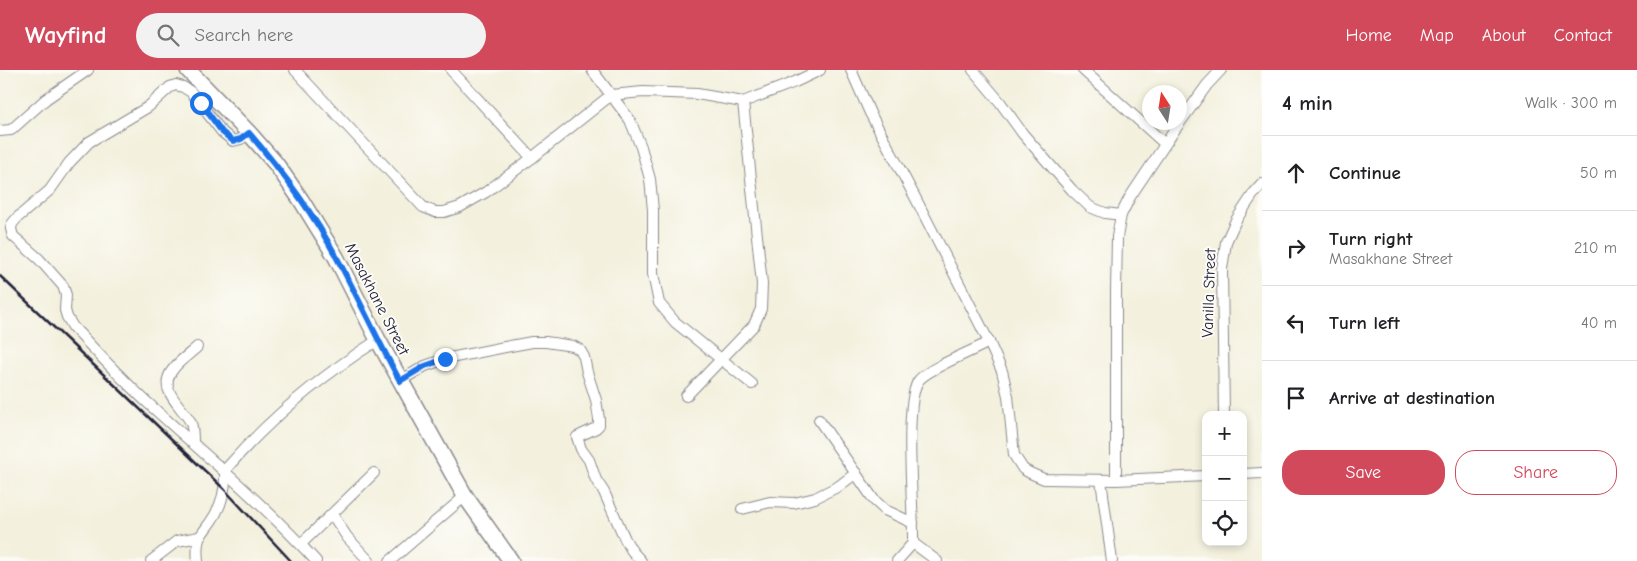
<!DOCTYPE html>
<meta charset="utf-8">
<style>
body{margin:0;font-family:"Comic Neue",sans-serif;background:#f2f2f2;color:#202124}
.controls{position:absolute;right:15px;bottom:15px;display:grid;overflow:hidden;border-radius:10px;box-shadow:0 2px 8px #0003}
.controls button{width:45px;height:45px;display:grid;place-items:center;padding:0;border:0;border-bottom:1px solid #e0e0e0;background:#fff;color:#202124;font:25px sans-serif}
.compass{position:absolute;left:1142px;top:15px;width:45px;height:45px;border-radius:50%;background:#fff;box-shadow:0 2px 8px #0003;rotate:348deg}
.stop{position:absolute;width:15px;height:15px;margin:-11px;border:4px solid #1a73e8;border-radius:50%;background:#fff}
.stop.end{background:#1a73e8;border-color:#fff;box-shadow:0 1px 5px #0008}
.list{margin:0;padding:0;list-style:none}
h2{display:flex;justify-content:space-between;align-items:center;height:65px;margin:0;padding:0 20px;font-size:21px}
h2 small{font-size:16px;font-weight:400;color:#757577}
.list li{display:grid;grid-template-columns:32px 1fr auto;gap:15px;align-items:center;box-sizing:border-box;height:75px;padding:0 20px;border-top:1px solid #e0e0e0}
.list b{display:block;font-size:19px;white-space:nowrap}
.list p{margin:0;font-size:16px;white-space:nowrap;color:#757577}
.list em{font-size:16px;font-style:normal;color:#757577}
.actions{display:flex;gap:10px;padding:15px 20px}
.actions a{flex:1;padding:11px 0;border:1px solid #d1495b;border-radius:20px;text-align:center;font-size:18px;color:#d1495b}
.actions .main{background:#d1495b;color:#fff}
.icon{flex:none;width:28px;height:28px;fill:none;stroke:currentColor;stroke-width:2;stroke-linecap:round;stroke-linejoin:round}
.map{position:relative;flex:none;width:1262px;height:491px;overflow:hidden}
header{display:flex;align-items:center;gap:30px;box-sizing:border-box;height:70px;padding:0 25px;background:#d1495b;color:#fff}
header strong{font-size:24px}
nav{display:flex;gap:28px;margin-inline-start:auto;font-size:18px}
.search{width:350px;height:45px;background:#f2f2f2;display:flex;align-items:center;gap:12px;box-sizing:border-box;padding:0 18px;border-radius:28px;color:#757577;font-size:19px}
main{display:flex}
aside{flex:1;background:#fff}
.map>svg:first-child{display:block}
</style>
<header>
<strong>Wayfind</strong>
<div class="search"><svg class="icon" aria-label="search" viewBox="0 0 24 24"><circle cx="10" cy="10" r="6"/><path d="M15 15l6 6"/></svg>Search here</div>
<nav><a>Home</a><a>Map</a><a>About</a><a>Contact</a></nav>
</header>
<main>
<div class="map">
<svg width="1262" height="491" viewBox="0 0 1262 491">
<rect width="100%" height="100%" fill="#fdfcf7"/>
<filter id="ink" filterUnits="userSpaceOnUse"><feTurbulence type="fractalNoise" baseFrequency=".02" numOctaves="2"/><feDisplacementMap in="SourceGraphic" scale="10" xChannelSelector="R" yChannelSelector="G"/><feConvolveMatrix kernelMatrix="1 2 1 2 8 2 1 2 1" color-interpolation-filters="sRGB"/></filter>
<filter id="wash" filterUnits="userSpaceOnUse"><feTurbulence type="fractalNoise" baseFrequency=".0096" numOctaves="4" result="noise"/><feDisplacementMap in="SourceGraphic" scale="20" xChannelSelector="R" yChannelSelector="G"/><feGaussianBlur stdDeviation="1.12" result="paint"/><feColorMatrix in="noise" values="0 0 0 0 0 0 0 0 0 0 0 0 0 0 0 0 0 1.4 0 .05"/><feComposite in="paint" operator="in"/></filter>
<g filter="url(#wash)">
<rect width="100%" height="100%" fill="#f3f0dd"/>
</g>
<g filter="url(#ink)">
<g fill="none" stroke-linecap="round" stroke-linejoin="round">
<defs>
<g id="street">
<path d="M295 0 423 137 435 142H444L460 137 486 122 532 88 611 25 643 22 697 24 743 32 795 12 820 0"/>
<path d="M451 0 532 88"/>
<path d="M592 0 630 50 641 77 650 109 653 140V204L659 233 675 252 752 314"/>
<path d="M851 0 870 43 916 129 989 272 1002 301 1008 326 1014 385 1023 399 1030 403 1044 409 1116 410 1206 406"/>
<path d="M973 0 1000 32 1023 64 1072 120 1090 137 1105 143 1121 145"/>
<path d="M1083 0 1165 74"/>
<path d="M0 61 11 60 46 29 88 0"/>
<path d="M249 63 241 69 233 71 222 62 191 22 183 17 176 15 170 17 148 37 89 72 69 93 50 120 17 148 12 154 11 159 13 166 39 189 63 216 66 225 65 240 67 247 73 257C98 283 122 310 149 334 206 386 264 434 316 491"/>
<path d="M400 311 425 296 445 289 505 277 532 272H546L573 276 580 280 584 287 587 302 596 330 599 349V355L596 358 577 367 581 379 589 390 596 410 604 422 625 469 632 481 641 491"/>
<path d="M686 326 754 255 761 239 762 214 743 32"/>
<path d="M1224 345 1222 199 1226 172 1236 150 1254 123 1262 114"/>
<path d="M819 350 874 430 885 440 913 453"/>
<path d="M193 373C193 366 193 359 191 353 183 336 155 320 174 298 180 290 190 284 197 277"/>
<path d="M1243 404 1262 403"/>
<path d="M1101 410 1112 491"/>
<path d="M1116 410V223L1117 167 1121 145 1130 127 1176 58 1207 15 1221 0"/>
<path d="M742 439 770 432 794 433 815 428 839 416 856 403"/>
<path d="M332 444 347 467 369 491"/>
<path d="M913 473C914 442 903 330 919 310 929 298 973 281 989 272"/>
<path d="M913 473 937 491"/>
<path d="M301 474 374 403"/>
<path d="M151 491 177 471 199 467"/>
<path d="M198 491C195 463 203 466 215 445 223 431 226 416 225 400 269 349 321 306 378 270"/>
<path d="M390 491 465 426"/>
<path d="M897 491 913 473"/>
</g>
<path id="secondary" d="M188 0 249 63 276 94 301 130 336 187 378 270 465 426 511 491"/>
</defs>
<use href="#street" stroke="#8a898c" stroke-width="12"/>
<use href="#secondary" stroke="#8a898c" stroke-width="18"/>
<use href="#street" stroke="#fff" stroke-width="10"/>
<use href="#secondary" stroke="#fff" stroke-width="15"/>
<path stroke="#22223b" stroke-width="2.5" d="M0 206 224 419 291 491"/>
</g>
</g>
<g fill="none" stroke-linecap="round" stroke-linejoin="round" filter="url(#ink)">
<path stroke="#1a73e8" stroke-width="6" d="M201 33 222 62 233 71 241 69 249 63C282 101 313 143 337 188 359 229 378 271 400 311L425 296 445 289"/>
</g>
<g text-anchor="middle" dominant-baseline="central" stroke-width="4" stroke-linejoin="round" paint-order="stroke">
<g font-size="16" fill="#22223b" stroke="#fdfcf7">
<text transform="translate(1209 223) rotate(-88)">Vanilla Street</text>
<text transform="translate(377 229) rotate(63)">Masakhane Street</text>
</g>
</g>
</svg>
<div class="controls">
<button>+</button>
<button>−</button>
<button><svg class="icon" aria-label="locate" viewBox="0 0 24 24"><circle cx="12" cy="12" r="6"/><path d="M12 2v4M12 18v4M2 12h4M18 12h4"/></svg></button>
</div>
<svg class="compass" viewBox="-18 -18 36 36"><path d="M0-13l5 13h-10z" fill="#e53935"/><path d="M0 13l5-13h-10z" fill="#757577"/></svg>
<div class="stop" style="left:201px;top:33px"></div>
<div class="stop end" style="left:445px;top:289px"></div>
</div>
<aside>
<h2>4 min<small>Walk · 300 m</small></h2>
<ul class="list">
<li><svg class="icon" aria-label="ahead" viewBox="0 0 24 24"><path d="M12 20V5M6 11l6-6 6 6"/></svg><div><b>Continue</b></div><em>50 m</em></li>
<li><svg class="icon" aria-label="right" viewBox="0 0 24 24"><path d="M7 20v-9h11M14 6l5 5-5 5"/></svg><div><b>Turn right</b><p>Masakhane Street</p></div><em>210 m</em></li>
<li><svg class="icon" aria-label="left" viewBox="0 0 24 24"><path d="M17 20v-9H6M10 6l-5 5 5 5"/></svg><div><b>Turn left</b></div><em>40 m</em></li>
<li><svg class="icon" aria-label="arrive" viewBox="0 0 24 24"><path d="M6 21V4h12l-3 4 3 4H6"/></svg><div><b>Arrive at destination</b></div></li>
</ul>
<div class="actions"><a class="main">Save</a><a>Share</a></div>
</aside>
</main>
